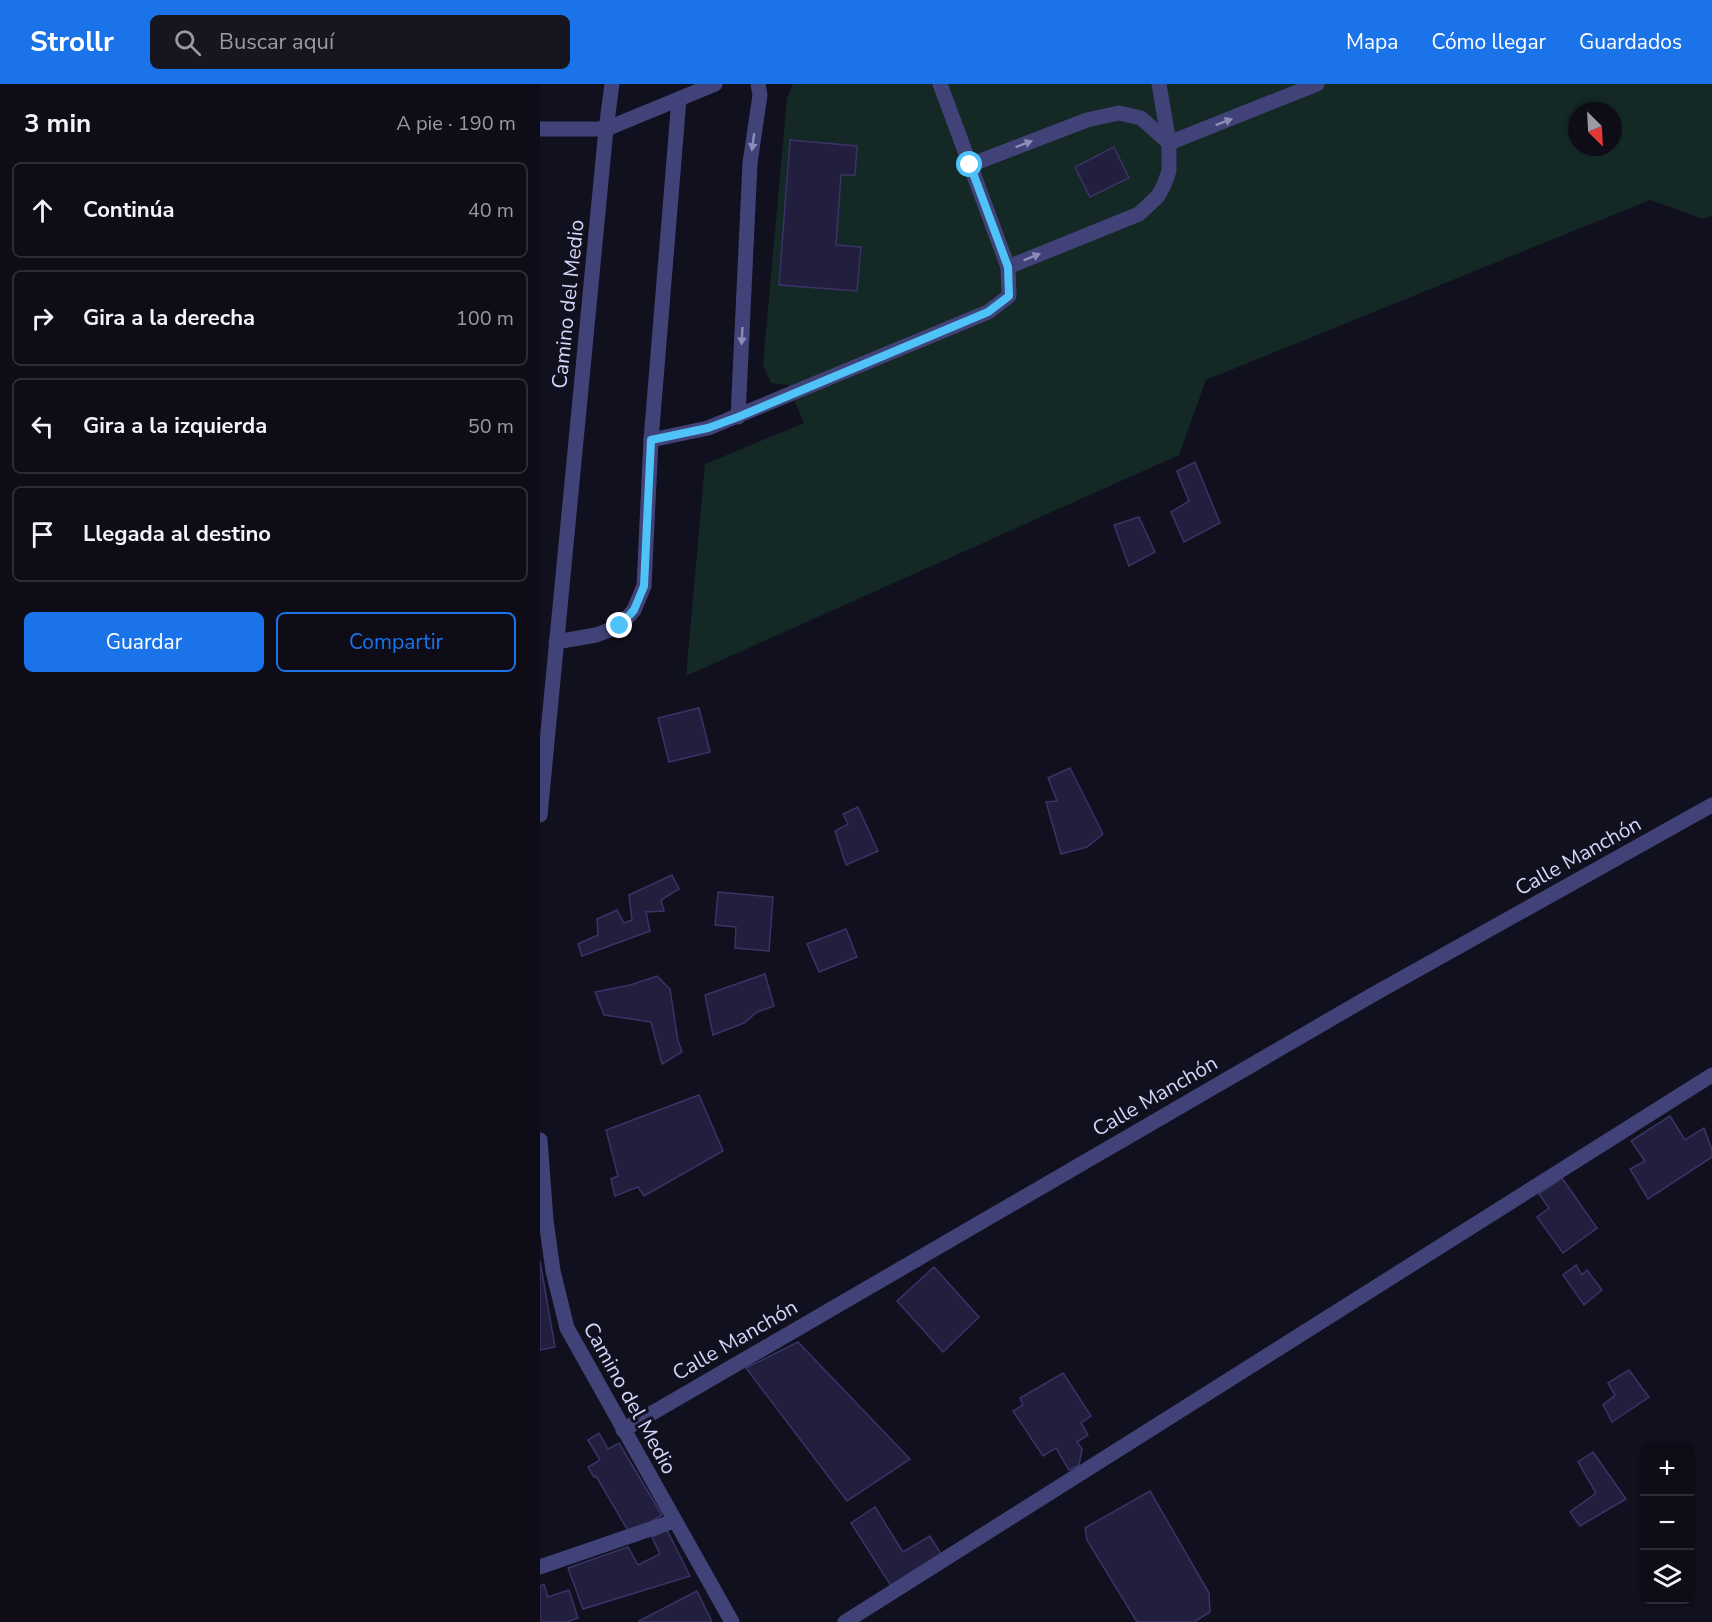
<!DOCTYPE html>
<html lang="es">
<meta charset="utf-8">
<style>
body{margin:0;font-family:"Nunito Sans",sans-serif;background:#161520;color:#f1f3f6}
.controls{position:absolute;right:18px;bottom:18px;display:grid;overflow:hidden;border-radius:9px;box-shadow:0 2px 4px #0004}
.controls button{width:54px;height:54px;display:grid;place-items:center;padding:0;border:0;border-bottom:2px solid #2d2c36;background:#0d0c17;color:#f1f3f6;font:30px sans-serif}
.compass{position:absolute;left:1028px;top:18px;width:54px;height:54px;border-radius:50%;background:#0d0c17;box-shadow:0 2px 4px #0004;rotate:156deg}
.stop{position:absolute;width:18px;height:18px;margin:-14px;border:4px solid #4fc3f7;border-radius:50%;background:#fff}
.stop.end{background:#4fc3f7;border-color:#fff;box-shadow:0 2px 6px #0008}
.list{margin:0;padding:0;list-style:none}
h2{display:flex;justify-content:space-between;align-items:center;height:78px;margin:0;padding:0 24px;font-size:26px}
h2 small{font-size:20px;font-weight:400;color:#9a9ba1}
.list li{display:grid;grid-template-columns:39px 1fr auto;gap:18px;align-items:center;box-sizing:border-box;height:96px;margin:0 12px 12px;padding:0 12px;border:2px solid #2d2c36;border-radius:9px}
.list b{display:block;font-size:22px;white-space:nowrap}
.list em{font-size:20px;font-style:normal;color:#9a9ba1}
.actions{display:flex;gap:12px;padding:18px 24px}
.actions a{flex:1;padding:14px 0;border:2px solid #1a73e8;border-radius:9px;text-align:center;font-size:21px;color:#1a73e8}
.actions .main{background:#1a73e8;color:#fff}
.icon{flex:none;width:33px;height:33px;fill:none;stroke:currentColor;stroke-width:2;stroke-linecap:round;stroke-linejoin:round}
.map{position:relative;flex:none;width:1172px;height:1538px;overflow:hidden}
header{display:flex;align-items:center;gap:36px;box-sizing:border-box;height:84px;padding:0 30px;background:#1a73e8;color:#fff}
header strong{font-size:28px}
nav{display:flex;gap:33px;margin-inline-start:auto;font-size:21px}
.search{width:420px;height:54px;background:#161520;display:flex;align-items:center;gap:15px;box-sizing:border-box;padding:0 21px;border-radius:9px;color:#9a9ba1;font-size:22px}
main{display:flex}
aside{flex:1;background:#0d0c17}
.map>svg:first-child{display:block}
</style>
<header>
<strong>Strollr</strong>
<div class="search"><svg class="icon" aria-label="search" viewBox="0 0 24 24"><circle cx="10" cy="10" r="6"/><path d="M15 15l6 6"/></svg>Buscar aquí</div>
<nav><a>Mapa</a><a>Cómo llegar</a><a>Guardados</a></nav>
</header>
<main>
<aside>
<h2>3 min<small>A pie · 190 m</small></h2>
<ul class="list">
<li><svg class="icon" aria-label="ahead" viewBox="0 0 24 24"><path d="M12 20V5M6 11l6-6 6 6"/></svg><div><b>Continúa</b></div><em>40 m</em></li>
<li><svg class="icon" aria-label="right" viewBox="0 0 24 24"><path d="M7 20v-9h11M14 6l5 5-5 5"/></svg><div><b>Gira a la derecha</b></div><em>100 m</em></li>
<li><svg class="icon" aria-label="left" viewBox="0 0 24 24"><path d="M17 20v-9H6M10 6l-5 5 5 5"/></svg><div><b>Gira a la izquierda</b></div><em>50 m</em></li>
<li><svg class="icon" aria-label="arrive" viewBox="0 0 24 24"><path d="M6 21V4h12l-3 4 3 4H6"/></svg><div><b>Llegada al destino</b></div></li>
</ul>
<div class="actions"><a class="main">Guardar</a><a>Compartir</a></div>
</aside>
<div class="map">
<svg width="1172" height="1538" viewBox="0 0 1172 1538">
<rect width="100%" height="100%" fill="#11101f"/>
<path fill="#142826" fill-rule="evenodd" d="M253 0H1172V132L1164 135 1110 116 666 296 639 371 146 592 165 380 264 339 248 301 231 299 223 281 247 14ZM1037 27H1073V63H1037Z"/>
<g fill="#221e3e" stroke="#3a3367" stroke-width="1.5">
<path d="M250 56 317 62 315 91H301L296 161 321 163 317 207 239 201Z"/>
<path d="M574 63 589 94 550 113 535 83Z"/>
<path d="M655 378 680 439 644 458 631 428 649 417 637 387Z"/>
<path d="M599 433 615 468 589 482 574 441Z"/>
<path d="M159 624 170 668 129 678 118 634Z"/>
<path d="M530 684 563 750 547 763 521 770 506 718 517 717 508 694Z"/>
<path d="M318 723 338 767 306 781 295 747 308 740 303 730Z"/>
<path d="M132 791 139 805 121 816 124 827 106 828 110 847 42 872 38 860 58 851 57 835 77 826 84 839 92 836 89 811Z"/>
<path d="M178 808 233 813 229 867 195 864 196 843 175 841Z"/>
<path d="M306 845 317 873 279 888 267 860Z"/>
<path d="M225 890 234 922 217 928 204 939 173 951 165 911Z"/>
<path d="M117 892 130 905 138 957 142 968 122 980 111 938 64 931 55 908 90 901Z"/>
<path d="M159 1011 183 1067 104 1112 98 1103 75 1112 71 1095 78 1092 66 1046Z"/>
<path d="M1130 1032 1145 1056 1164 1044 1172 1066V1073L1108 1115 1090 1085 1105 1077 1091 1057Z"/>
<path d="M1022 1094 1057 1144 1023 1169 997 1133 1009 1124 999 1110Z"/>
<path d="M0 1177 15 1263 0 1266Z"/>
<path d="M1036 1181 1042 1191 1047 1186 1062 1206 1044 1221 1023 1191Z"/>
<path d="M394 1183 439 1233 403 1268 357 1217Z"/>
<path d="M258 1258 370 1375 307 1417 206 1284Z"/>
<path d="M1089 1286 1109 1313 1072 1338 1063 1321 1075 1311 1068 1299Z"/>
<path d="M523 1289 551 1332 541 1339 548 1351 537 1358 542 1365 539 1381 529 1386 516 1364 503 1372 473 1327 483 1321 480 1314Z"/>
<path d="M59 1349 68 1365 79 1359 122 1431 90 1450 56 1392 54 1393 48 1383 60 1376 48 1356Z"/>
<path d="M1053 1368 1086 1415 1040 1442 1030 1428 1056 1409 1038 1378Z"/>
<path d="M610 1407 669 1509 670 1528 654 1538H597L547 1456 545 1444Z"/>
<path d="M335 1423 363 1468 390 1452 403 1473 353 1505 311 1439Z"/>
<path d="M127 1446 150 1492 43 1525 28 1484 88 1463 98 1481 120 1470 112 1453Z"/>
<path d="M4 1500 8 1513 29 1506 38 1534 27 1538H0V1502Z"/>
<path d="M157 1507 172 1538H99V1537Z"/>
</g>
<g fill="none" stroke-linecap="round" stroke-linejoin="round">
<g stroke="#414378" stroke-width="15">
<path d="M400 0 468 183"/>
<path d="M0 45H66L175 0"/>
<path d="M629 59 777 0"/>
<path d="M430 81 547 36 579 29 601 34 629 59"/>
<path d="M198 333 210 79 220 11 218 0"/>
<path d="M111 356 168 344 448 228 469 212 468 183 599 130 618 112 624 101 629 87V59L619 0"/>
<path d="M16 558 56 551 80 542 94 526 104 502 111 356 139 15"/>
<path d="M0 731 66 45 72 0"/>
<path d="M0 1056 6 1136 13 1187 27 1244 192 1538"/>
<path d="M83 1346 834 910 1172 721"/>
<path d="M0 1483 134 1437"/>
<path d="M305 1538 1172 991"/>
</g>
</g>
<defs><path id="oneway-solid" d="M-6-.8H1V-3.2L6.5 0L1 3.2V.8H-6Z" transform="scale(1.5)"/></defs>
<g fill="#8b8cb8">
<use href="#oneway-solid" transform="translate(684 38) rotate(-21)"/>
<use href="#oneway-solid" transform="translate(213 58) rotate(98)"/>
<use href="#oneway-solid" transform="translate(484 60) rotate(-21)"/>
<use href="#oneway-solid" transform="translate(492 173) rotate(-22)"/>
<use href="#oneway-solid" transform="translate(202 252) rotate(93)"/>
</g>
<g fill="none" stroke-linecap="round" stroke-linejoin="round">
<path stroke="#4fc3f7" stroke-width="8" d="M80 542 94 526 104 502 111 356 168 344 198 333 448 228 469 212 468 183 430 81"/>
</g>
<g text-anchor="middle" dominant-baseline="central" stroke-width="6" stroke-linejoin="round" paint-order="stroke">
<g font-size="21" fill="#d5d4f9" stroke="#11101f">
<text transform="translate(28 220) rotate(-84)">Camino del Medio</text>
<text transform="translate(1038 772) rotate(-29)">Calle Manchón</text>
<text transform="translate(615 1012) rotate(-30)">Calle Manchón</text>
<text transform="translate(195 1256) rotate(-30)">Calle Manchón</text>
<text transform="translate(90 1314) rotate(61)">Camino del Medio</text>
</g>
</g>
</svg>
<div class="controls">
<button>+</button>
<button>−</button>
<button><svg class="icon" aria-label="layers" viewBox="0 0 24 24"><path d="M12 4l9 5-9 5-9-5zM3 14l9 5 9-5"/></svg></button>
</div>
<svg class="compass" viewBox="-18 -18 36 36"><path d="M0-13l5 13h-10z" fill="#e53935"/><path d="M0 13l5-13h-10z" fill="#9a9ba1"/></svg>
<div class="stop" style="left:430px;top:81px"></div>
<div class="stop end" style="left:80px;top:542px"></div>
</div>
</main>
